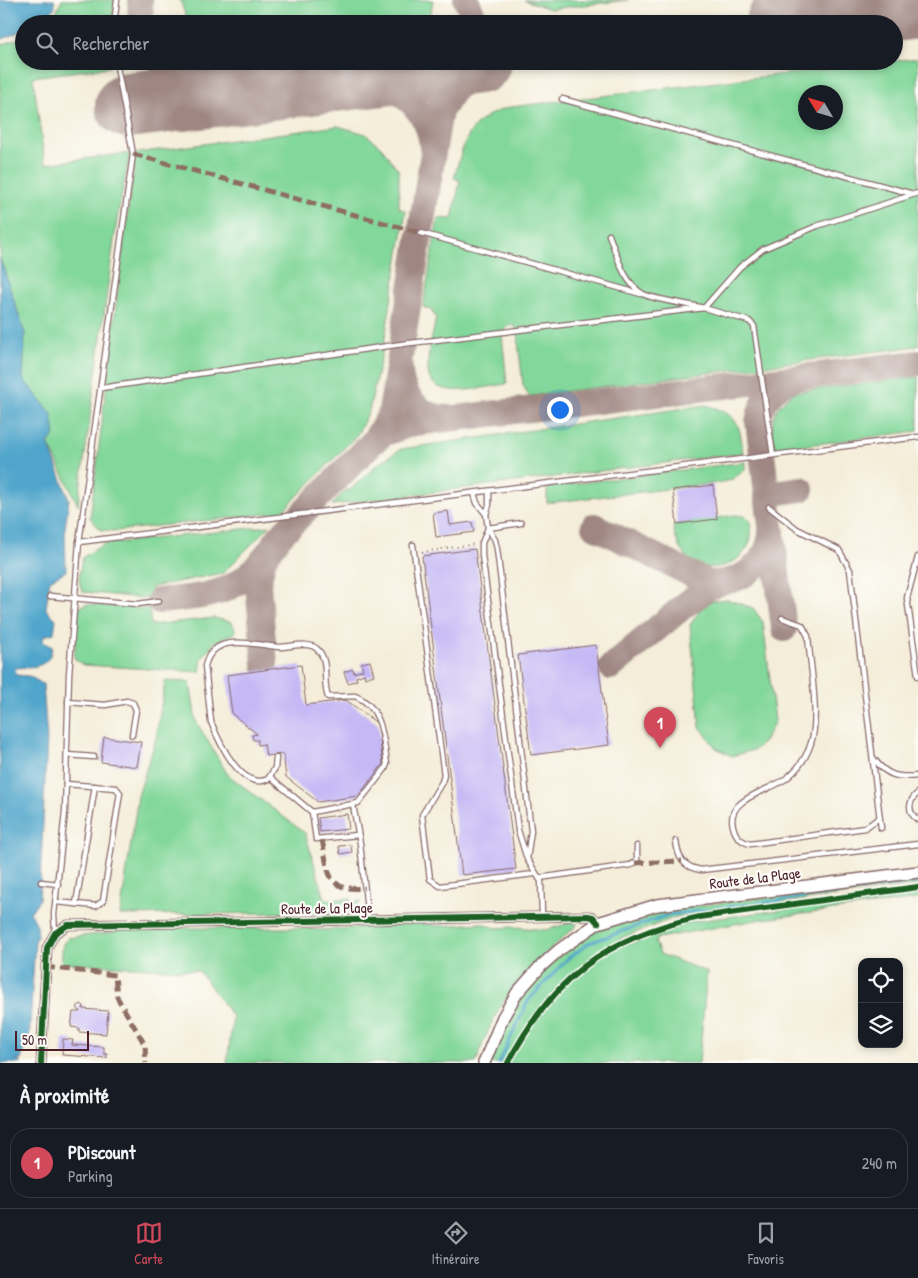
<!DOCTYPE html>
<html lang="fr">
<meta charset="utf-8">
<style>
body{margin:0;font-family:"Patrick Hand",sans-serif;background:#20242c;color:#f1f3f6}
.controls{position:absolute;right:15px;bottom:15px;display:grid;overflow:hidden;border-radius:10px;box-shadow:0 2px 8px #0003}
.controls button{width:45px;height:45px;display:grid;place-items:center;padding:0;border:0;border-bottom:1px solid #363941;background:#171b24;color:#f1f3f6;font:25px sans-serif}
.compass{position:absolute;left:798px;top:85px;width:45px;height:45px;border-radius:50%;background:#171b24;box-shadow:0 2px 8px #0003;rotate:308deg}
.scale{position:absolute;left:15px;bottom:12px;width:74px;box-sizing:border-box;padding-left:5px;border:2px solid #4a1f2b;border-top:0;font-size:14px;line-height:18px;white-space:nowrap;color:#4a1f2b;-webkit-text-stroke:4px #fdfcf7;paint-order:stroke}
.you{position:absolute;left:559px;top:409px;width:18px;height:18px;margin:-12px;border:4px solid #fff;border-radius:50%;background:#1a73e8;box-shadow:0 0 0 8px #1a73e833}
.badge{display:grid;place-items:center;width:32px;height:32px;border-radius:50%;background:#d1495b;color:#fff;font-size:16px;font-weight:700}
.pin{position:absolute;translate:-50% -41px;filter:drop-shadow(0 1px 2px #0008)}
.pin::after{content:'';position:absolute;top:26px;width:18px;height:15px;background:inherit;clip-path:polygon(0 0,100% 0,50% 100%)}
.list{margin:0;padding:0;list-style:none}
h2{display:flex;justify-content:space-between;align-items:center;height:65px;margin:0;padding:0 20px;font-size:21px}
h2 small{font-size:16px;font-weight:400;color:#9ea1a6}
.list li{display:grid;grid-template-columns:32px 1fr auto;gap:15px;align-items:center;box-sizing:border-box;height:70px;margin:0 10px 10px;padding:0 10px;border:1px solid #363941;border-radius:20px}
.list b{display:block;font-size:19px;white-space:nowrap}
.list p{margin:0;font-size:16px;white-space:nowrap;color:#9ea1a6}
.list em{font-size:16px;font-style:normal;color:#9ea1a6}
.icon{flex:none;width:28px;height:28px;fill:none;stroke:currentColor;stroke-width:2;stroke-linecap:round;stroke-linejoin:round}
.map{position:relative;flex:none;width:918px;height:1063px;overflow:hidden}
.search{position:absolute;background:#171b24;box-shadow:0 2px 8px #0003;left:15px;right:15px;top:15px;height:55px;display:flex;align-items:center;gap:12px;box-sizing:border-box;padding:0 18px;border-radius:28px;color:#9ea1a6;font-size:19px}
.sheet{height:145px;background:#171b24}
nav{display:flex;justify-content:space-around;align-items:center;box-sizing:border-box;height:70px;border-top:1px solid #363941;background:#171b24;font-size:14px;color:#9ea1a6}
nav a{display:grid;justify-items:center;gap:2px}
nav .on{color:#d1495b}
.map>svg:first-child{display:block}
</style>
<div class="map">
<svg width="918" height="1063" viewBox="0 0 918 1063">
<rect width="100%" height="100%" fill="#fdfcf7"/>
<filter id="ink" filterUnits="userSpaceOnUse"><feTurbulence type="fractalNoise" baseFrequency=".02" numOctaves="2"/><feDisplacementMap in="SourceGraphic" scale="10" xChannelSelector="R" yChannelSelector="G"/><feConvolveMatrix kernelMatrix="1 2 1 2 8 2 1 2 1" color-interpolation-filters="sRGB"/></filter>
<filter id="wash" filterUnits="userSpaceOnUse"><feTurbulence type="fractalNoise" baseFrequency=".0096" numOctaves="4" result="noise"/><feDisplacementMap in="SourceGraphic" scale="20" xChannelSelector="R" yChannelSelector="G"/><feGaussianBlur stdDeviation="1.12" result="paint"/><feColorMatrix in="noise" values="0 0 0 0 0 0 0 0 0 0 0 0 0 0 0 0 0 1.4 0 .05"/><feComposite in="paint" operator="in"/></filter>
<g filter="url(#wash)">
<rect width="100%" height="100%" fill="#f4edd9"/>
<g fill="#82d79a" stroke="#667b62" fill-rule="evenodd">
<path d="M62 0H115L112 24H50Z"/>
<path d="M180 0H433L429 24H192L186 17Z"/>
<path d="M524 0H628L550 9Z"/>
<path d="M24 37V61H108L109 67 33 77 45 164 130 153 117 219 78 505 48 443 52 414 23 379 25 334 0 260V45Z"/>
<path d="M918 58V346L529 396 523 385 518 342 519 339 515 326 511 325 506 327 502 335 507 384C487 386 430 403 428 371 427 354 433 335 436 317L431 310 423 307 438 218 452 219 460 181 454 178C465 139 468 119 510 107ZM806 92H836V122H806Z"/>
<path d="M338 126 366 134 382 148 399 171V208L406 211 384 344 369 411 357 435 282 512 115 531 101 530 90 518C106 396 118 274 136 153Z"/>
<path d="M918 377V431L776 449C768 422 772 408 795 392Z"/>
<path d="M706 405C737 414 740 422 743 453L332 505 346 490H350L379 463 401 449Z"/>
<path d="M745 462V470L731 480 718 483 547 503V487Z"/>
<path d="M735 515 745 516 750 520C750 525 752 531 751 536 748 563 711 577 690 560 679 552 675 538 673 525Z"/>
<path d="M270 526 223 573 152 587 151 599 83 592C76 580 80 570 83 557L104 544Z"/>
<path d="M726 599 753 608 763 622 775 721 764 742 754 750 732 756 716 748 700 727 690 625 700 610 712 601Z"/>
<path d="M86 604 149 609 151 625 214 618 232 622 236 632 215 642 202 658 200 672 83 665 74 658 79 608Z"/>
<path d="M165 681 190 682 196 721 228 775 305 833 325 899H350L351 902 361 901 350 912 120 915 138 796 156 738Z"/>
<path d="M918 877V885L676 917 619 939 630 944 668 928 689 922 918 892V899L756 920 658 938 655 942 660 954 707 972 699 1063H490C507 1012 530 976 574 945 581 940 588 934 596 930 643 911 695 906 745 900 802 892 860 885 918 877Z"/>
<path d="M573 922 577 924 575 927C523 973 498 995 476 1063H227L233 1017 199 971 61 963 63 944 68 938 114 932 124 928H303L321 930 422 923 439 926 481 923 496 928 515 927 546 930Z"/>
</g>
<g fill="#4fa5cb" stroke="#4c627b">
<path d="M0 0H54L55 7 43 22 24 24V30L0 40Z"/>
<path d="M0 258 25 334 23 379 52 414 55 435 48 443 69 499 65 529 66 571 50 580 46 609 56 619 54 633 44 636 43 642 52 646C51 668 33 667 15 668L16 675 29 676 43 684 47 739 40 888 39 900 30 913C36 921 41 931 35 942L29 1043 21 1047 24 1050 21 1060H17L21 1063H0Z"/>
</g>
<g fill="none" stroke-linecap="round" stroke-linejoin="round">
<path stroke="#4fa5cb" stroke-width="3" d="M499 1063 528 1001 567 959 589 943 668 915 918 882"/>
<g stroke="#9f8682" stroke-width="26">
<path d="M140 0 141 24"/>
<path d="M466 0 477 24"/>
<path d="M161 61C179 80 205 88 230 93"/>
<path d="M338 79C347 79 356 78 365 79 399 84 430 112 432 147"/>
<path d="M443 107C456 83 474 69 500 61"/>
<path d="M400 368C400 395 420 418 448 418"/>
<path d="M374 441 390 415 393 400 448 61"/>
<path d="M767 494 801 489"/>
<path d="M594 526 707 582C738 587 769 564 771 532"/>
<path d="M159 601C204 596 234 597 264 558"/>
<path d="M784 629 758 422C761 402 772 388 790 380"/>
<path d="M265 664 258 584 264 558 281 535 374 441 385 433 414 423 918 363"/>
<path d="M611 667 685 605 709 587 717 584"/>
</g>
<g stroke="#9f8682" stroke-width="66">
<path d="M778 24 918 6"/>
<path d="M128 105 479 61"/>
</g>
</g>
<g id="blocks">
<g fill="#c5b8f5">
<path d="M713 485 717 519 677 524 673 490Z"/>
<path d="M448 511 450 525 472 522 474 532 436 537 433 513Z"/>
<path d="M475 549 516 869 462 875 422 556Z"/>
<path d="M596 645 609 745 531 755 518 655Z"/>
<path d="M370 661 374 675 365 678 364 674 356 677 357 680 348 683 344 672 353 669 354 673 363 670 361 663Z"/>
<path d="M301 665 306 705 346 700 378 724 383 764 358 796 318 802 286 777 283 754 266 756 264 744 258 745V740H253L252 735 257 734 232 714 227 675Z"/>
<path d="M104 737 141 742 137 767 101 762Z"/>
<path d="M347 814 349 829 320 832 318 818Z"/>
<path d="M351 845 352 852 340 854 339 846Z"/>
<path d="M81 1004 84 1006 83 1009 108 1011 106 1034 79 1032V1028L71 1027 73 1012H80L77 1007Z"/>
<path d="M63 1039 73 1040 72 1045 104 1047V1054H107V1058L62 1055Z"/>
</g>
</g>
</g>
<g filter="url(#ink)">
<use href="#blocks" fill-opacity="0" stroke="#866768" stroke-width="1"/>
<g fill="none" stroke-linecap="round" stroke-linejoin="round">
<defs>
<g id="service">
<path d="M114 24 117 0"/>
<path d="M562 99 913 194"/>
<path d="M421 233 641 294"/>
<path d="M609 235C617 255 623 282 643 294 655 300 689 304 704 308L740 267 763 249 817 226 918 193"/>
<path d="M101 388 402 344 704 308 749 321 754 326 773 455"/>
<path d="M474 493 477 503 486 514 489 505V491"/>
<path d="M769 507 797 529 839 550 850 570 881 828"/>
<path d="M486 514 488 528 521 523"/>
<path d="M79 542 918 437"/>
<path d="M413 545 444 775 442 782 422 815 430 879 440 886 534 874"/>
<path d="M918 557 907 598 918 676"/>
<path d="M50 596 138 604 159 601"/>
<path d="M782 618 802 625 808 636C810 664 820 717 811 743 807 756 799 768 788 777 773 791 725 797 733 826 735 836 740 841 750 844L865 828 879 818"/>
<path d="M68 702 105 705 127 701 133 703 136 710 132 735"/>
<path d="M67 755 94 757"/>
<path d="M276 758 275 768 268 779C242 792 219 742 211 722L205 666C213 631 254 645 279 647 290 647 309 641 317 649 330 660 322 683 328 697L355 696C383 707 383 738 387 764L385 769 358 803 312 812"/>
<path d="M874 759C887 776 897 778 918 776"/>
<path d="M270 777 312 812 316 839 358 835"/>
<path d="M918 793C908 801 907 812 918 820"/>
<path d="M353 805 360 843 368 920"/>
<path d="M676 841C678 858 683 867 701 870L918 844"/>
<path d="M527 859 518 830 482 555V543L488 528 495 540 497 549 531 831 527 859 541 881 542 916"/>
<path d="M539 878 631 865 637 861V846"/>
<path d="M41 882 58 884"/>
<path d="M56 902 96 906 103 901 120 793 116 788 66 784"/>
<path d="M76 904 95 786"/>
<path d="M55 933 54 914 65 812 69 675 79 542 133 154 116 61"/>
</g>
<path id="minor" d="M41 1063 47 948 55 933 68 925 588 916 593 917 598 923"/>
<path id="tertiary" d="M484 1063 503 1017 517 993 540 967 559 950 598 923 657 905 918 872"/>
</defs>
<use href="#service" stroke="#866768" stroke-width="7"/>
<use href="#minor" stroke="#866768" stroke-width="11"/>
<use href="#tertiary" stroke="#866768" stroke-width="14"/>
<path stroke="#866768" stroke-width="2" stroke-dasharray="1 4" stroke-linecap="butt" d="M422 552 476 544"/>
<use href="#service" stroke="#fff" stroke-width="4.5"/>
<use href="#minor" stroke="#fff" stroke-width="9"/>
<use href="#tertiary" stroke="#fff" stroke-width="11"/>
<g stroke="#8d6e63" stroke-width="5" stroke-dasharray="10 5" stroke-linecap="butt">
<path d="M133 154 421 233"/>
<path d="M322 840C329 872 325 892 365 888"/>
<path d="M635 863 682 861"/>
<path d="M45 967 115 975 117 997 145 1045 146 1063"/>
</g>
<defs>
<g id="cycleway">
<path d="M41 1063 47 948 55 933 68 925 588 916 593 917 598 923"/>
<path d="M508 1063C553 978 605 937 700 917L918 887"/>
</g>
</defs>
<use href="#cycleway" stroke="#fdfcf7" stroke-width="9"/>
<use href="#cycleway" stroke="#1b5e20" stroke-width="6"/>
</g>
</g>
<g text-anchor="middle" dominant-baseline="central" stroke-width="4.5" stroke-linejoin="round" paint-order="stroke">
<g font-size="15" fill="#4a1f2b" stroke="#fdfcf7">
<text transform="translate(755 878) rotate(-7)">Route de la Plage</text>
<text transform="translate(327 908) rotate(-1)">Route de la Plage</text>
</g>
</g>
</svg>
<div class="controls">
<button><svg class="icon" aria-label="locate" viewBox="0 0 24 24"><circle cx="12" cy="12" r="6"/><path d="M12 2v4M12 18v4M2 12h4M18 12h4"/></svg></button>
<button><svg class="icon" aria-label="layers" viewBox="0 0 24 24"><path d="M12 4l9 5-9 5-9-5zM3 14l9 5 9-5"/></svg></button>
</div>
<svg class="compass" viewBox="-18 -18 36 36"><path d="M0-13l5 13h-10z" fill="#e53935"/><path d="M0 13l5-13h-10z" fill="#9ea1a6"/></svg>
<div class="scale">50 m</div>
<div class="you"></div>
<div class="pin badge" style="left:660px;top:748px">1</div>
<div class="search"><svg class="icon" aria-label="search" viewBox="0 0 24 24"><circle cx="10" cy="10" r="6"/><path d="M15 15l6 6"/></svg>Rechercher</div>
</div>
<section class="sheet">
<h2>À proximité<small></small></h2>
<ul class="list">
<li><span class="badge">1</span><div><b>PDiscount</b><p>Parking</p></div><em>240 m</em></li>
</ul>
</section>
<nav>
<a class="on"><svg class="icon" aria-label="map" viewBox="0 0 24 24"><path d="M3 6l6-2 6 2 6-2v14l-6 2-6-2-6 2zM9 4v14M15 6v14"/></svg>Carte</a>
<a><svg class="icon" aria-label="directions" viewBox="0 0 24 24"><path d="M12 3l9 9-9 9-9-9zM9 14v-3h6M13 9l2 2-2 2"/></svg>Itinéraire</a>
<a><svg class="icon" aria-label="saved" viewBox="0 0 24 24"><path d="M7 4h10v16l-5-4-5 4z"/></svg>Favoris</a>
</nav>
